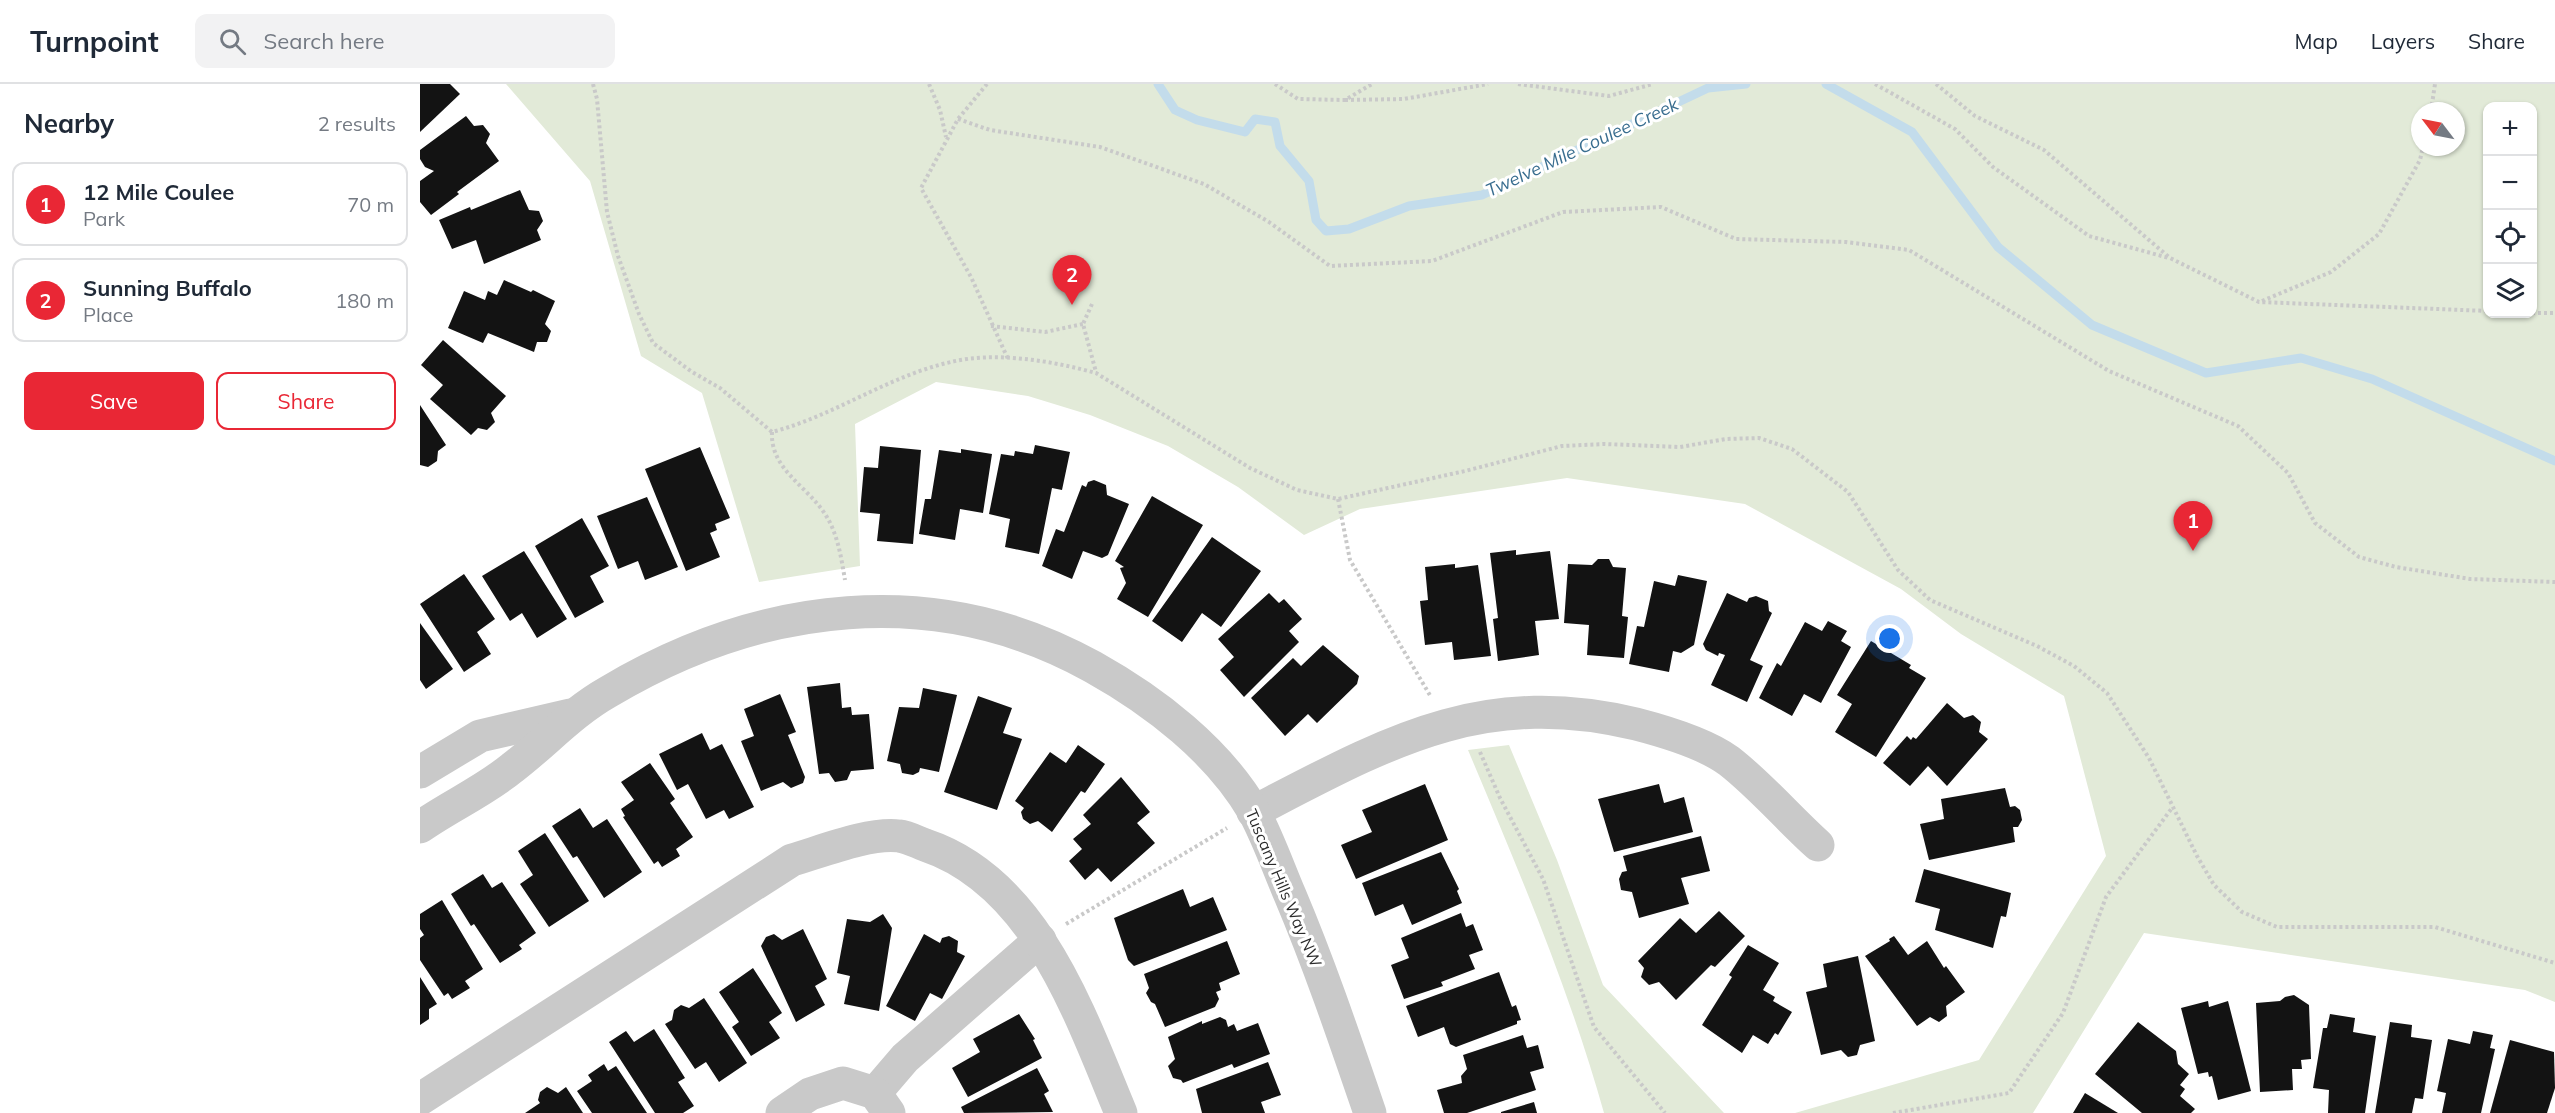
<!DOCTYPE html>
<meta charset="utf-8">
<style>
body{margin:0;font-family:Mulish,sans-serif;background:#f2f2f3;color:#1f2937}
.controls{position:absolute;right:18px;top:18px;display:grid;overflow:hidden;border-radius:12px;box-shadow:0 2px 4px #0004}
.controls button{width:54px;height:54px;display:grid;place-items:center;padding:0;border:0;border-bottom:2px solid #e0e1e3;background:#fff;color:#1f2937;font:30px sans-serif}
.compass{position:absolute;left:1991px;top:18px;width:54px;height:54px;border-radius:50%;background:#fff;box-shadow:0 2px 4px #0004;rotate:302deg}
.you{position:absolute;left:1470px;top:555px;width:21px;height:21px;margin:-15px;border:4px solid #fff;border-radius:50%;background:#1a73e8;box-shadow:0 0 0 9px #1a73e833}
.badge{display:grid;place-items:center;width:39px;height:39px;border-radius:50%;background:#e92735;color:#fff;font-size:20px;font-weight:700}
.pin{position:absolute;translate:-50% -50px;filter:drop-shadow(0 2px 3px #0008)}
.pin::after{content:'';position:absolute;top:32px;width:21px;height:18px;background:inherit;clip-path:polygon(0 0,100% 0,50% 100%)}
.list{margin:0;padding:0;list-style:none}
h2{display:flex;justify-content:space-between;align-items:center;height:78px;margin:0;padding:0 24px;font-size:26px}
h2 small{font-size:20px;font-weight:400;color:#747a83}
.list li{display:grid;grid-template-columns:39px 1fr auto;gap:18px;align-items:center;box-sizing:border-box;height:84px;margin:0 12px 12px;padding:0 12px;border:2px solid #e0e1e3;border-radius:12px}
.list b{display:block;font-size:22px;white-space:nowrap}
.list p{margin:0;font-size:20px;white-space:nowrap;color:#747a83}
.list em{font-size:20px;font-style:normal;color:#747a83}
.actions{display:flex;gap:12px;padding:18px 24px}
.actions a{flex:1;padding:14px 0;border:2px solid #e92735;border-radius:12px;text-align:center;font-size:21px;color:#e92735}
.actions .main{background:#e92735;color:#fff}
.icon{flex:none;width:33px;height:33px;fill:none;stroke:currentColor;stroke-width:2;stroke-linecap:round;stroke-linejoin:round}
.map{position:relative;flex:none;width:2135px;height:1029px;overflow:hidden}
header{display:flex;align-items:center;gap:36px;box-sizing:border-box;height:84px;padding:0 30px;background:#fff;border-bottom:2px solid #e0e1e3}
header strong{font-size:28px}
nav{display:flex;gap:33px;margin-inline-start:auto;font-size:21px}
.search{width:420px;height:54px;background:#f2f2f3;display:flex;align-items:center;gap:15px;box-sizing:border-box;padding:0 21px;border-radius:12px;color:#747a83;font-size:22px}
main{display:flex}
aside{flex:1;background:#fff}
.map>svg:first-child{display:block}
</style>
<header>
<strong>Turnpoint</strong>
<div class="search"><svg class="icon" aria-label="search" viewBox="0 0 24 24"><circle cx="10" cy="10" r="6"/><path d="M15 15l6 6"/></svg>Search here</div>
<nav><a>Map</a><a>Layers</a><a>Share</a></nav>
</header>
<main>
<aside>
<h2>Nearby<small>2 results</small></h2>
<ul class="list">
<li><span class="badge">1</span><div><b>12 Mile Coulee</b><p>Park</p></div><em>70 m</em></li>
<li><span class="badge">2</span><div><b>Sunning Buffalo</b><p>Place</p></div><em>180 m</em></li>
</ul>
<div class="actions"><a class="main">Save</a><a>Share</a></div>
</aside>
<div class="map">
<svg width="2135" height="1029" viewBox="0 0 2135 1029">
<rect width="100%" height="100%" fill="#fff"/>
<g fill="#e2ead8" fill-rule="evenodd">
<path d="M86 0H2135V918L2105 906 1724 849 1613 1029H1375L1559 976 1686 772 1644 612 1541 550 1481 505 1325 420 1147 394 940 425 884 451 818 403 748 362 670 331 608 312 516 298 435 340 440 482 339 498 282 309 221 272 170 97ZM2068 22H2112V230H2068ZM2000 27H2036V63H2000Z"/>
<path d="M1089 661 1137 776 1183 901 1304 1029H1184C1149 904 1098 785 1048 666Z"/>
</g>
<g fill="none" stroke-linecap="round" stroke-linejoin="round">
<g stroke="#c3dceb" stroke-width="9">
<path d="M738 0 755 26 777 36 825 48 835 35 855 38 860 62 889 97 896 136 906 147 929 145 989 122 1062 111 1288 4 1326 0"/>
<path d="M1406 0 1492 48 1578 163 1672 241 1786 289 1881 274 1952 295 2135 377"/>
</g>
</g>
<g fill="#131313">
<path d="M0 0H30L40 10 0 48Z"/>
<path d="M46 32 54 42 63 41 70 50 66 59 79 77 37 108 39 110 11 131 0 118V97L14 87 5 83 0 75V66Z"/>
<path d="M100 106 109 126 119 127 123 137 117 146 121 156 64 180 56 156 32 165 19 136 50 123 51 126Z"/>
<path d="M84 196 111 208 113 206 135 217 125 240 131 247 127 258H117L114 268 68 249 63 259 28 244 44 207 65 216 68 207 77 211Z"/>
<path d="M23 256 86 312 71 329 75 338 67 346 58 344 51 351 10 315 23 301 1 281Z"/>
<path d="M0 321 26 361 18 367 17 377 8 383 0 381Z"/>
<path d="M615 361 650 368 642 406 632 404 619 470 585 463 590 435 569 430 581 370 594 372 595 367 613 370Z"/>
<path d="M460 362 501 366 493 460 457 457 460 430 440 428 444 383 458 384Z"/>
<path d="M280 363 310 434 295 440 297 446 290 449 300 473 266 487 225 385Z"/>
<path d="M541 365 572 370 563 429 540 425 535 456 499 450 505 415H511L519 366 541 369Z"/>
<path d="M674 396 686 401 687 411 709 420 688 471 682 474 663 467 652 495 622 482 636 445 644 448 662 401 666 403 668 398Z"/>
<path d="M732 412 783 441 728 533 697 515 706 499 700 484 704 483 695 477Z"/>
<path d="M227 413 258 483 225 496 218 477 198 485 177 432Z"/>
<path d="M162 434 189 482 170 492 184 518 155 534 115 462Z"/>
<path d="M792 453 841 487 801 543 782 529 762 558 732 537Z"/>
<path d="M1096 466V471L1130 467 1139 535 1115 537 1119 571 1078 577 1073 535 1078 534 1070 469Z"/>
<path d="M104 467 147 535 117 554 102 529 90 537 62 492Z"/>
<path d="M1178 475H1189L1193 483 1206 484 1202 532 1208 533 1204 574 1167 571 1169 541 1144 539 1148 480 1172 481Z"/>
<path d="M1035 480V484L1058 481 1071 572 1034 576 1032 558 1005 561 1000 517 1008 516 1005 483Z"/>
<path d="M44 490 75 535 57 548 71 570 44 588 0 520Z"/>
<path d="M1258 491 1287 497 1274 561 1261 569 1253 567 1249 588 1209 580 1217 542 1224 543 1234 497 1255 502Z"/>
<path d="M849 509 859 519 864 515 882 535 869 547 879 558 824 613 800 586 814 573 798 555Z"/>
<path d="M1307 509 1327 518 1329 514 1336 512 1348 517 1349 527 1352 529 1330 576 1343 582 1327 618 1291 601 1305 571 1299 569 1298 572 1286 566 1283 560Z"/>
<path d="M1408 537 1427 547 1421 557 1431 563 1401 619 1384 610 1372 632 1339 614 1357 579 1361 582 1385 538 1402 547Z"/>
<path d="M0 539 33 585 6 605 0 596Z"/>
<path d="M1451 557 1491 581 1489 584 1506 594 1456 673 1415 648 1432 620 1417 611Z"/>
<path d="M903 561 939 592 937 600 897 639 888 630 865 652 831 614 873 574 881 582Z"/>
<path d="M420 599 422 624 431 623 432 631 449 630 454 685 431 687 427 696 415 698 409 689 399 690 387 603Z"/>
<path d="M503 604 537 611 519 688 500 684 499 688 493 691 482 689 480 680 467 677 479 623 499 624Z"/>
<path d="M360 610 376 648 368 651 385 693 383 699 371 704 363 698 341 707 321 657 334 652 324 625Z"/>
<path d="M558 612 592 624 583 649 602 655 577 726 524 708Z"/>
<path d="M1527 619 1544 634 1553 631 1561 638 1559 648 1568 655 1527 702 1508 682 1490 702 1463 679 1487 652 1491 656 1493 653 1496 655Z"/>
<path d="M282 649 290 666 302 660 334 723 309 735 304 726 286 735 268 700 257 706 239 670Z"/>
<path d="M658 661 685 680 665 709 661 707 632 748 618 737 610 740 603 735 601 728 604 724 595 717 630 668 646 679Z"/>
<path d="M230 679 255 715 250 719 273 753 256 765 260 772 242 783 238 777 234 780 203 733 205 732 201 725 214 716 201 698Z"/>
<path d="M701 693 730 728 717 739 735 759 691 798 678 784 665 796 649 777 662 765 653 755 671 740 663 731Z"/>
<path d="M1005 700 1028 756 936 795 921 761 952 748 942 726Z"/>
<path d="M1239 700 1244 719 1264 713 1273 748 1194 768 1178 715Z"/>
<path d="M1585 704 1590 723 1595 722 1600 726 1602 736 1598 743H1593L1595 758 1509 776 1500 740 1524 735 1521 715Z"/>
<path d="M160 724 173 744 187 735 222 788 184 814 157 772 153 774 132 742Z"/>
<path d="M125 749 169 817 129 843 100 800 113 791 98 767Z"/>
<path d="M1281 752 1290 787 1261 794 1269 820 1219 834 1212 808 1201 806 1199 795 1202 788 1207 787 1203 772Z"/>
<path d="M1021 768 1039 805 1037 807 1042 819 992 841 983 820 955 832 942 799Z"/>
<path d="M1504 785 1591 809 1586 833 1581 832 1573 864 1515 846 1520 825 1495 818Z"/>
<path d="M63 790 72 804 82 798 116 849 99 861 102 865 80 879 54 840 51 842 31 810Z"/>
<path d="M763 805 770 823 793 813 807 846 714 882 708 876 694 834Z"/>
<path d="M22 816 63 885 45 897 50 904 32 915 28 909 24 912 0 876V854L4 851 0 845V830Z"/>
<path d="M1299 827 1325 852 1295 883 1291 881 1256 916 1239 898 1229 901 1221 893 1224 884 1218 877 1260 834 1276 849Z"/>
<path d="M1041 829 1046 843 1053 840 1063 866 1049 871 1055 885 1021 898 1023 902 984 915 971 881 989 874 981 854Z"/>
<path d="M463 830 472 844 459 927 424 920 430 892 417 889 427 835 450 838Z"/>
<path d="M383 845 407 895 395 902 405 921 376 938 341 862 346 853 354 850 362 856Z"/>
<path d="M504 850 520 859 522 854 529 852 538 857 537 868 545 872 522 915 510 909 495 937 466 922Z"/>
<path d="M1474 852 1488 871 1507 857 1524 884 1526 882 1545 908 1526 922 1527 932 1519 938 1510 933 1497 942 1445 872 1470 857 1469 855Z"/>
<path d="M807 857 820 890 799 899 801 906 796 908 799 915 795 923 745 943 735 920 731 918 726 909 729 904 724 890Z"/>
<path d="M1328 861 1359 879 1343 906 1355 913 1353 917 1372 928 1358 951 1355 949 1348 960 1333 951 1322 969 1282 941 1312 893 1309 891Z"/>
<path d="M1438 872 1455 957 1440 961 1437 971 1428 973 1421 966 1401 971 1386 908 1407 903 1403 880Z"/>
<path d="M333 884 362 929 349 938 360 954 331 972 312 943 319 938 299 908Z"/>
<path d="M1079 888 1092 923 1096 921 1101 936 1097 937V940L1036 963 1030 960 1024 943 998 953 986 922Z"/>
<path d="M0 893 17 920 9 925V935L0 941Z"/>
<path d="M1874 911 1889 921 1891 975 1881 976 1882 985H1872L1873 1006 1840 1008 1836 919 1860 917 1865 913Z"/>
<path d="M284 914 327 979 299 998 286 978 275 985 245 940 252 936 254 926 261 921 269 924Z"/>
<path d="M1788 917 1789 923 1808 917 1831 1007 1798 1016 1792 992 1789 993 1788 988 1778 990 1761 924Z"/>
<path d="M599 930 615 955 613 956 622 974 548 1013 532 984 560 968 553 955Z"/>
<path d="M1910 930 1935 934 1933 948 1956 952 1945 1029H1908L1909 1006 1893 1004 1903 944H1907Z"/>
<path d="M800 933 806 936 808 943 814 940 817 947 838 939 850 970 814 984 812 980 763 999 761 996 753 994 748 982 755 975 748 953 782 937V940Z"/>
<path d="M1718 938 1756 967 1758 980 1769 990 1760 1001 1765 1005 1760 1012 1775 1025 1771 1029H1722L1675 990Z"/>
<path d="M1970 938 1992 941 1991 953 2012 956 2003 1015 1995 1014 1992 1029H1955Z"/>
<path d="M234 945 265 994 258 998 274 1022 263 1029H235L189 958 206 947 214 958Z"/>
<path d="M2053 947 2073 951 2070 964 2075 965 2061 1029H2022L2026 1009 2017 1007 2028 955 2050 960Z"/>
<path d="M1103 951 1107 964 1118 961 1124 984 1110 988 1116 1006 1047 1029H1024L1017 1006 1042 999 1041 992 1047 985 1043 971Z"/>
<path d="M2090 956 2134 968 2135 1004 2127 1029H2070Z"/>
<path d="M848 978 861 1011 841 1018 845 1029H782L776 1005Z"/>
<path d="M184 980 188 987 196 982 227 1029H172L157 1007 172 997 168 991Z"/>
<path d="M617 984 629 1007 624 1010 633 1028 544 1029 541 1023Z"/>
<path d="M127 1003 138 1009 146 1003 163 1029H105L120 1019 118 1016 120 1008Z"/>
<path d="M1665 1009 1698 1029H1653Z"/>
<path d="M1114 1018 1117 1029H1081V1028Z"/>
</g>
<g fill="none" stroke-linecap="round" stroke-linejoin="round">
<g stroke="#c9c9c9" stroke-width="4" stroke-dasharray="3 3" stroke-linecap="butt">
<path d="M173 0 177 15 187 128 198 172 219 230 233 259 272 288 300 304 352 348C414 332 468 292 531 278 576 267 632 277 676 289L830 384 877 406 918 415 1045 387 1142 362 1185 360 1260 363 1306 355 1339 354 1372 365 1428 408 1478 486 1510 516 1617 562 1654 582 1687 609 1729 674 1777 772 1794 801 1822 828 1857 843H2015L2135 879"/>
<path d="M509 0 520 26 526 53"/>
<path d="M567 0 538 35 501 104 551 193 588 275"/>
<path d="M855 0 878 15 925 16 952 0"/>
<path d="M1098 0 1189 12 1233 0"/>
<path d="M1455 0 1535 45 1573 83 1669 152 1749 174"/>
<path d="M1516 0 1555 32 1624 66 1750 174 1839 218 2068 227"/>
<path d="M925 16 984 15 1068 0"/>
<path d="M2011 27 2015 0"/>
<path d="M538 35 570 46 680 63 784 100 849 138 910 182 1012 177 1143 128 1241 123 1316 155 1426 158 1489 166 1689 287 1818 342 1868 389 1895 439 1939 473 1976 483 2050 495 2135 498"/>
<path d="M1842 217 1911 188 1959 150 2000 76 2003 63"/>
<path d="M672 220 663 240 676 288"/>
<path d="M2112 229H2135"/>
<path d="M571 242 625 248 663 240"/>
<path d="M352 348C350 385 387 402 405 430 418 450 421 473 425 496"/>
<path d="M918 415 930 476 1011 613"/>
<path d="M1060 668 1080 714 1123 795 1174 943 1245 1029"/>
<path d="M646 840 807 744"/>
<path d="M1473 1029 1589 1009 1643 929 1686 813 1752 724"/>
</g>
<g stroke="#c9c9c9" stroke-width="33">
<path d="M0 688 60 652 150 631"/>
<path d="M833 728C966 659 1061 603 1216 640 1243 647 1286 660 1309 677 1340 701 1368 734 1398 761"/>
<path d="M0 743C30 722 64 707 92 684 125 659 151 629 188 608 339 518 515 495 673 583 734 617 798 666 834 728 848 754 858 783 870 811 900 882 925 956 950 1029"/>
<path d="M455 1009 485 974 620 856"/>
<path d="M0 1015 372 776C400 768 450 748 479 752 488 753 497 758 505 761 616 798 660 931 701 1029"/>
<path d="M362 1029 390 1010 423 999 455 1009 469 1029"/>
</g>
</g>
<g text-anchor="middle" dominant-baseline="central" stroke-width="6" stroke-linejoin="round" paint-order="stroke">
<g font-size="16" fill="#2c2c2c" stroke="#fff">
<text transform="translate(864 804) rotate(67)">Tuscany Hills Way NW</text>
</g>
<g font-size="18" font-style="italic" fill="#386d8f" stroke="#fff">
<text transform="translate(1162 63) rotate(-25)">Twelve Mile Coulee Creek</text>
</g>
</g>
</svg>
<div class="controls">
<button>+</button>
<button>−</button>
<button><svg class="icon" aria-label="locate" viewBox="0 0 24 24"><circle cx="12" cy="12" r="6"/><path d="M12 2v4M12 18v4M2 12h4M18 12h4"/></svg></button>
<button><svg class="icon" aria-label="layers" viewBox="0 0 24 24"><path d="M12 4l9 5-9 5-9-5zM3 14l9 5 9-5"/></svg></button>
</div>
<svg class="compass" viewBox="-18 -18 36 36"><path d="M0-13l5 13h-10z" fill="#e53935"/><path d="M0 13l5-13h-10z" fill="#747a83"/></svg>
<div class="you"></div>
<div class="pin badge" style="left:1773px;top:467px">1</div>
<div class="pin badge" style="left:652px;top:221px">2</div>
</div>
</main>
